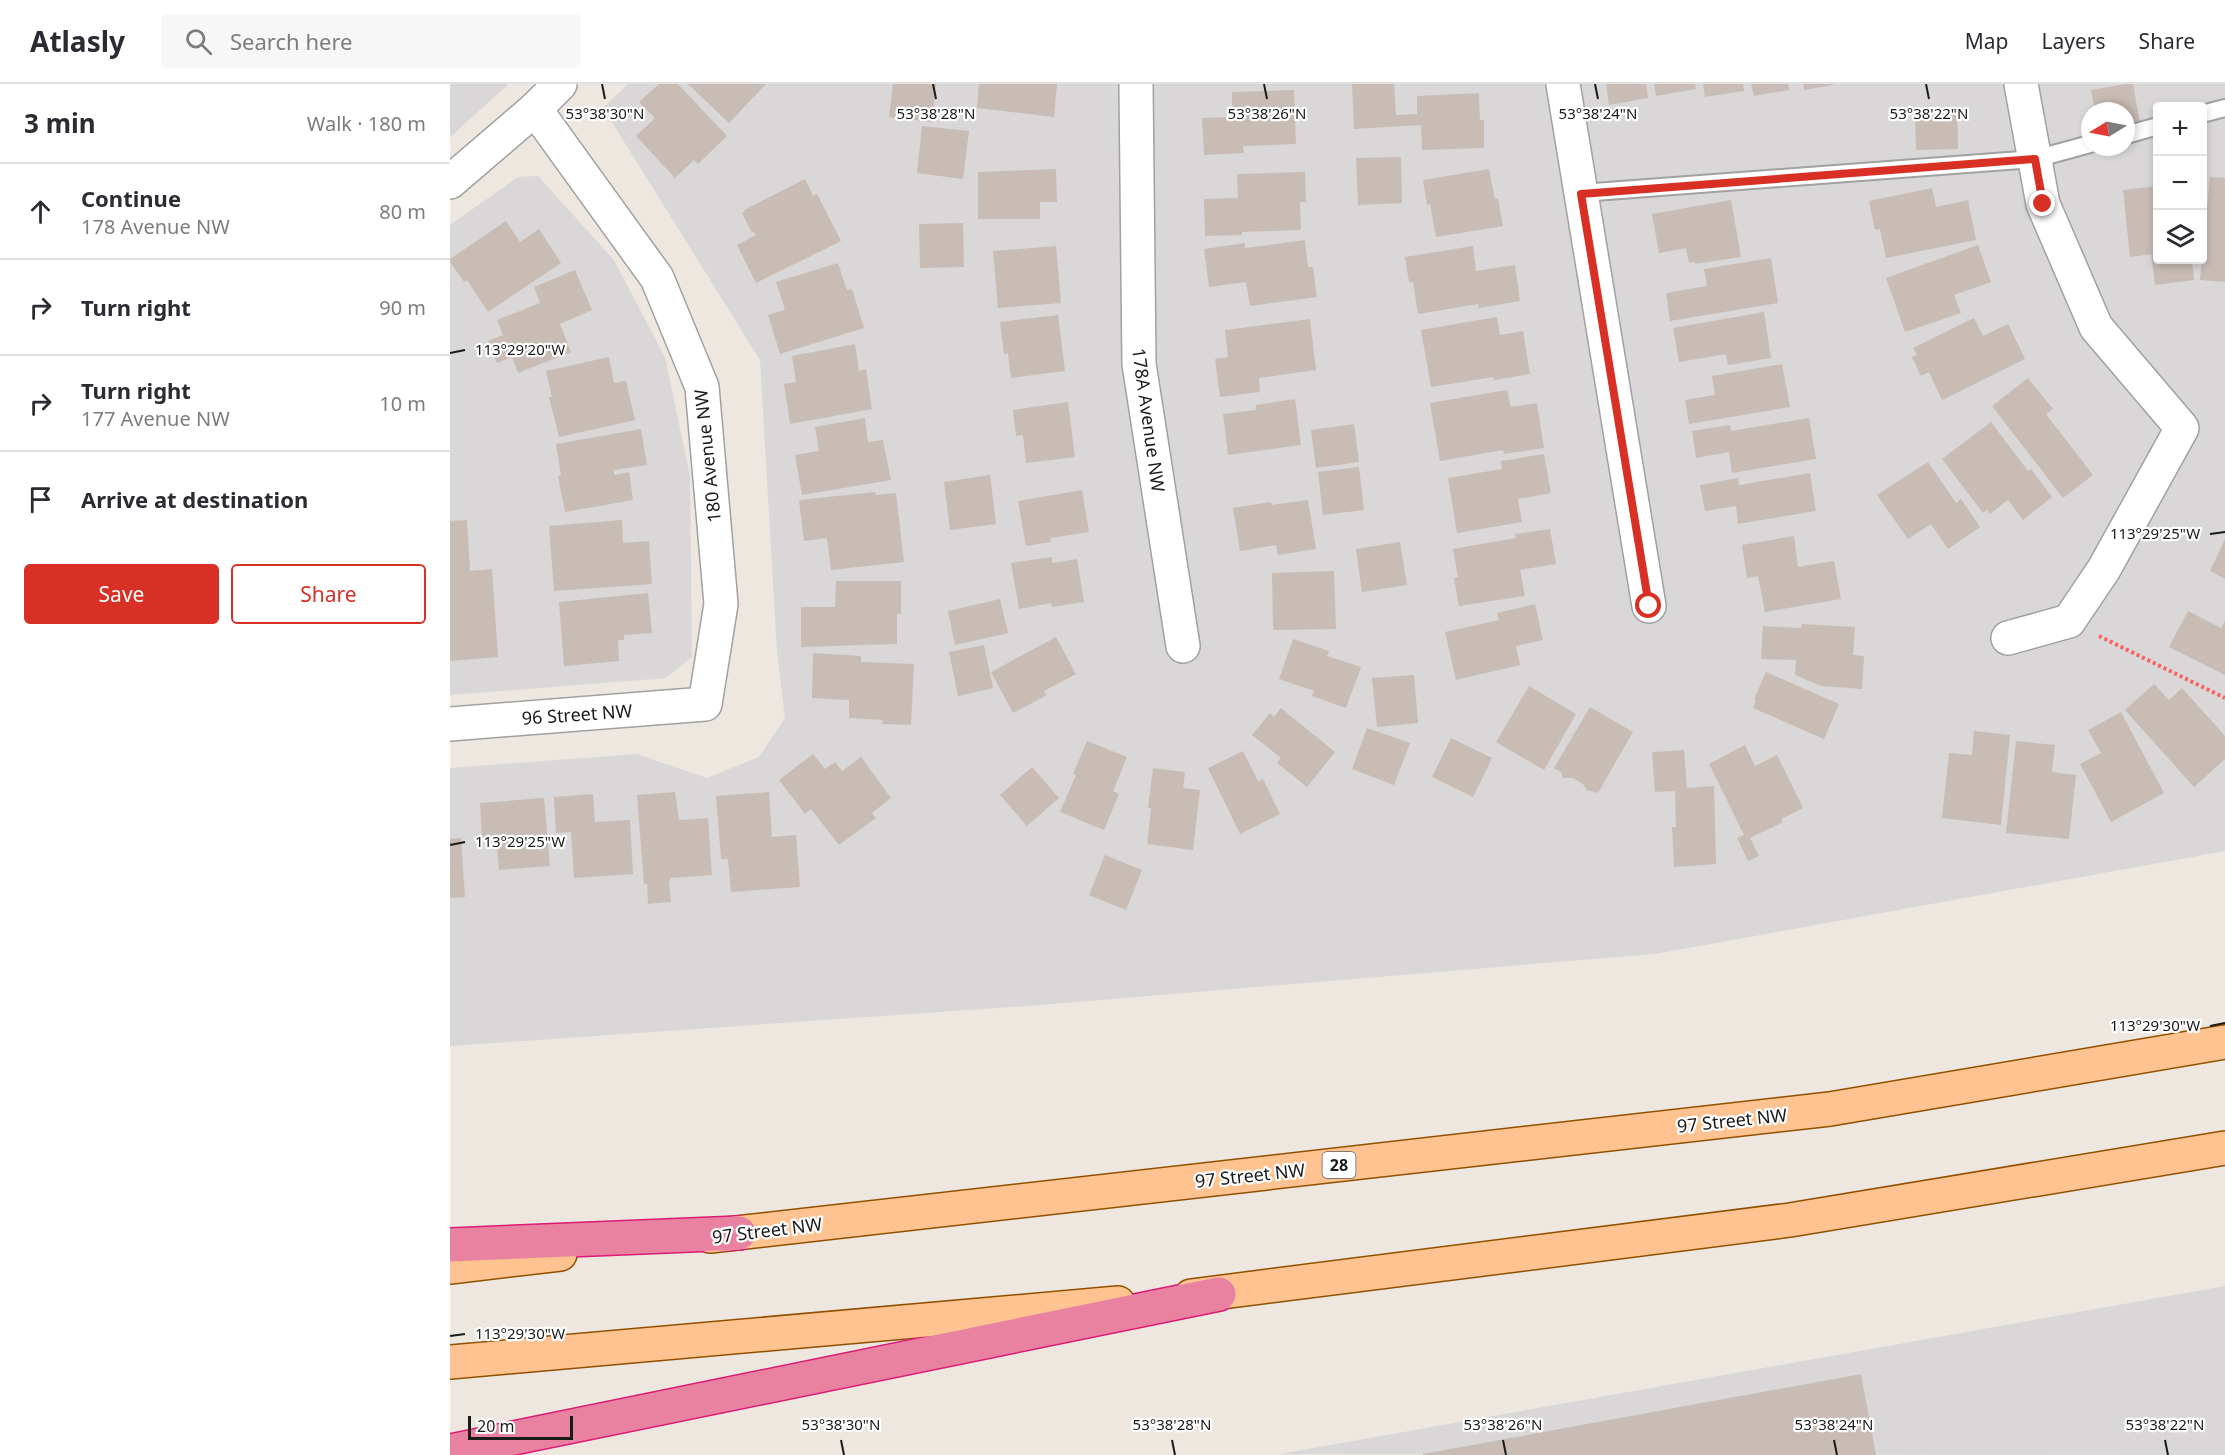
<!DOCTYPE html>
<meta charset="utf-8">
<style>
body{margin:0;font-family:"Noto Sans",sans-serif;background:#f7f7f7;color:#2b2b33}
.controls{position:absolute;right:18px;top:18px;display:grid;overflow:hidden;border-radius:6px;box-shadow:0 3px 9px #0003}
.controls button{width:54px;height:54px;display:grid;place-items:center;padding:0;border:0;border-bottom:2px solid #e1e1e2;background:#fff;color:#2b2b33;font:30px sans-serif}
.compass{position:absolute;left:1631px;top:18px;width:54px;height:54px;border-radius:50%;background:#fff;box-shadow:0 3px 9px #0003;rotate:260deg}
.scale{position:absolute;left:18px;bottom:15px;width:105px;box-sizing:border-box;padding-left:6px;border:3px solid #1a1a1a;border-top:0;font-size:16px;line-height:21px;white-space:nowrap;color:#1a1a1a;-webkit-text-stroke:4px #fff;paint-order:stroke}
.stop{position:absolute;width:18px;height:18px;margin:-14px;border:4px solid #d93025;border-radius:50%;background:#fff}
.stop.end{background:#d93025;border-color:#fff;box-shadow:0 2px 6px #0008}
.list{margin:0;padding:0;list-style:none}
h2{display:flex;justify-content:space-between;align-items:center;height:78px;margin:0;padding:0 24px;font-size:26px}
h2 small{font-size:20px;font-weight:400;color:#7c7c81}
.list li{display:grid;grid-template-columns:39px 1fr auto;gap:18px;align-items:center;box-sizing:border-box;height:96px;padding:0 24px;border-top:2px solid #e1e1e2}
.list b{display:block;font-size:22px;white-space:nowrap}
.list p{margin:0;font-size:20px;white-space:nowrap;color:#7c7c81}
.list em{font-size:20px;font-style:normal;color:#7c7c81}
.actions{display:flex;gap:12px;padding:18px 24px}
.actions a{flex:1;padding:14px 0;border:2px solid #d93025;border-radius:6px;text-align:center;font-size:21px;color:#d93025}
.actions .main{background:#d93025;color:#fff}
.icon{flex:none;width:33px;height:33px;fill:none;stroke:currentColor;stroke-width:2;stroke-linecap:round;stroke-linejoin:round}
.map{position:relative;flex:none;width:1775px;height:1371px;overflow:hidden}
header{display:flex;align-items:center;gap:36px;box-sizing:border-box;height:84px;padding:0 30px;background:#fff;border-bottom:2px solid #e1e1e2}
header strong{font-size:28px}
nav{display:flex;gap:33px;margin-inline-start:auto;font-size:21px}
.search{width:420px;height:54px;background:#f7f7f7;display:flex;align-items:center;gap:15px;box-sizing:border-box;padding:0 21px;border-radius:6px;color:#7c7c81;font-size:22px}
main{display:flex}
aside{flex:1;background:#fff}
.map>svg:first-child{display:block}
</style>
<header>
<strong>Atlasly</strong>
<div class="search"><svg class="icon" aria-label="search" viewBox="0 0 24 24"><circle cx="10" cy="10" r="6"/><path d="M15 15l6 6"/></svg>Search here</div>
<nav><a>Map</a><a>Layers</a><a>Share</a></nav>
</header>
<main>
<aside>
<h2>3 min<small>Walk · 180 m</small></h2>
<ul class="list">
<li><svg class="icon" aria-label="ahead" viewBox="0 0 24 24"><path d="M12 20V5M6 11l6-6 6 6"/></svg><div><b>Continue</b><p>178 Avenue NW</p></div><em>80 m</em></li>
<li><svg class="icon" aria-label="right" viewBox="0 0 24 24"><path d="M7 20v-9h11M14 6l5 5-5 5"/></svg><div><b>Turn right</b></div><em>90 m</em></li>
<li><svg class="icon" aria-label="right" viewBox="0 0 24 24"><path d="M7 20v-9h11M14 6l5 5-5 5"/></svg><div><b>Turn right</b><p>177 Avenue NW</p></div><em>10 m</em></li>
<li><svg class="icon" aria-label="arrive" viewBox="0 0 24 24"><path d="M6 21V4h12l-3 4 3 4H6"/></svg><div><b>Arrive at destination</b></div></li>
</ul>
<div class="actions"><a class="main">Save</a><a>Share</a></div>
</aside>
<div class="map">
<svg width="1775" height="1371" viewBox="0 0 1775 1371">
<rect width="100%" height="100%" fill="#ede7df"/>
<g fill="#d9d7d7" fill-rule="evenodd">
<path d="M0 0H59L0 53Z"/>
<path d="M178 0H1775V767L1205 870 590 921 0 962V684L187 670 257 694 309 673 335 634 327 567 310 276 153 24ZM1708 22H1752V176H1708ZM1640 27H1676V63H1640Z"/>
<path d="M88 92 164 176 215 273 240 392 242 573 216 594 0 611V141L68 93Z"/>
<path d="M1775 1202V1371L830 1370Z"/>
</g>
<g fill="#c9bcb5">
<path d="M209 0H228L277 52 248 80 244 76 225 94 186 52 205 34 189 18Z"/>
<path d="M238 0H316L279 39Z"/>
<path d="M443 0H486L482 38 439 33Z"/>
<path d="M529 0H607L604 33 527 24Z"/>
<path d="M902 0H944L946 31 967 30V12L1029 9 1030 36H1034V64L972 66 971 41 904 45Z"/>
<path d="M1156 0H1196L1198 14 1159 21Z"/>
<path d="M1204 0H1245L1246 5 1206 12Z"/>
<path d="M1253 0H1293L1294 7 1255 13Z"/>
<path d="M1301 0H1338L1339 6 1304 12Z"/>
<path d="M1353 0H1383V1L1354 6Z"/>
<path d="M1675 0H1683L1690 39 1676 42V27H1645L1641 6Z"/>
<path d="M844 6 846 60 793 62 794 69 754 71 752 34 782 33V8Z"/>
<path d="M1507 25 1508 65 1466 66 1465 26Z"/>
<path d="M472 42 519 47 513 95 467 89Z"/>
<path d="M951 73 952 119 908 121 906 74Z"/>
<path d="M606 85 607 118H590V135H528V88Z"/>
<path d="M1039 85 1045 115H1048L1053 142 986 153 980 120 977 121 973 96Z"/>
<path d="M855 88 856 118H850L851 146 792 148V151L755 152 754 115 788 114 787 90Z"/>
<path d="M1760 93 1775 94V198L1750 196Z"/>
<path d="M355 95 363 112 367 110 391 157 306 199 287 161 306 151 304 148 302 149 292 129 295 128 294 126Z"/>
<path d="M1708 102V176H1742L1744 196 1705 201 1701 170 1680 173 1673 106Z"/>
<path d="M1482 104 1486 123 1518 116 1526 156 1436 174 1430 145 1425 146 1419 117Z"/>
<path d="M1281 116 1291 173 1245 180V178L1239 179 1236 164 1209 169 1202 130Z"/>
<path d="M56 137 70 158 89 145 111 179 38 228 17 196 14 198 0 178V175Z"/>
<path d="M513 139 514 183 470 184 469 140Z"/>
<path d="M855 156 858 183H863L867 213 800 222 796 198 759 203 754 165 795 159V164Z"/>
<path d="M1528 161 1541 198 1504 211 1511 229 1455 248 1436 194Z"/>
<path d="M606 162 611 219 548 224 543 167Z"/>
<path d="M1023 162 1026 187 1065 181 1070 217 1029 224 1028 220 968 230 963 198H959L955 173Z"/>
<path d="M1321 174 1328 219 1220 237 1216 209 1257 202 1254 185Z"/>
<path d="M388 179 397 206 402 205 414 244 330 270 318 231 335 226 326 198Z"/>
<path d="M125 186 142 226 110 240 121 268 68 289 62 273 47 279 38 257 53 251 47 236 90 219 84 203Z"/>
<path d="M1314 228 1321 274 1278 281 1276 270 1229 278 1223 244Z"/>
<path d="M608 231 615 287 561 294 558 269 554 270 550 238Z"/>
<path d="M1047 233 1050 251 1073 247 1080 290 1044 296 1043 293 981 303 971 246Z"/>
<path d="M1524 234 1533 252 1558 240 1575 275 1492 316 1479 288 1471 292 1462 273 1467 271 1463 264Z"/>
<path d="M860 235 866 286 809 294 810 308 770 313 765 275 778 273 775 246Z"/>
<path d="M405 260 409 287 416 285 422 325 340 340 334 300 346 298 342 272Z"/>
<path d="M159 273 164 299 176 297 185 336 109 353 99 313H102L96 287Z"/>
<path d="M1332 280 1340 323 1239 340 1235 316 1265 311 1262 292Z"/>
<path d="M1578 294 1603 325 1596 330 1643 391 1613 414 1542 322Z"/>
<path d="M1057 306 1061 323 1087 319 1094 364 1054 370 1053 366 990 377 980 319Z"/>
<path d="M845 315 851 361 778 371 773 330 806 326V321Z"/>
<path d="M618 318 625 373 576 379 573 351 566 352 563 326Z"/>
<path d="M415 334 418 358 433 356 441 396 352 411 345 371 369 367 365 343Z"/>
<path d="M1359 334 1366 375 1282 389 1279 368 1246 374 1242 347 1280 341 1281 347Z"/>
<path d="M1541 338 1578 387 1581 385 1602 413 1573 436 1558 416 1540 430 1537 426 1533 429 1492 375Z"/>
<path d="M904 340 909 378 866 384 861 346Z"/>
<path d="M191 345 197 381 164 386V391L179 388 183 416 115 428 108 392 111 391 106 360Z"/>
<path d="M1094 370 1101 409 1068 415 1072 438 1007 449 998 394 1052 385 1051 377Z"/>
<path d="M1478 378 1506 419 1511 415 1530 443 1498 465 1481 440 1458 455 1427 411Z"/>
<path d="M909 383 914 426 873 431 868 388Z"/>
<path d="M1360 389 1366 427 1288 440 1286 422 1255 427 1250 401 1288 394 1289 401Z"/>
<path d="M540 391 546 440 500 446 494 398Z"/>
<path d="M632 406 639 448 600 454 601 458 576 462 568 417Z"/>
<path d="M425 408 426 411 446 409 454 478 381 486 377 454 354 457 349 416Z"/>
<path d="M858 416 866 465 828 471 826 461 790 467 783 424 821 418 822 421Z"/>
<path d="M17 436 20 487 42 485 48 573 0 577V437Z"/>
<path d="M172 436 173 459 199 457 202 500 104 507 99 442Z"/>
<path d="M1100 445 1106 480 1070 486 1075 512 1009 522 1004 494 1008 493 1003 465 1066 454 1065 450Z"/>
<path d="M1344 452 1348 483 1384 477 1391 515 1315 528 1308 492 1297 494 1292 461Z"/>
<path d="M1775 455V495L1760 487Z"/>
<path d="M950 458 957 501 912 508 906 465Z"/>
<path d="M602 473V479L627 475 634 518 602 523 601 519 569 525 561 479Z"/>
<path d="M884 487 886 545 823 546 822 489Z"/>
<path d="M386 497H451V530H447V560L351 563V523H385Z"/>
<path d="M198 509 202 549 174 551V556H168L169 577 114 582 109 518Z"/>
<path d="M550 515 558 549 505 561 498 527Z"/>
<path d="M1085 520 1093 556 1066 562 1070 581 1006 596 995 548 1049 536 1047 529Z"/>
<path d="M1738 527 1771 544 1775 537V591L1719 563Z"/>
<path d="M1352 540 1405 543 1403 571 1414 572 1412 605 1371 602 1345 591 1346 576 1311 575 1313 542 1351 544Z"/>
<path d="M606 553 626 590 594 607 597 611 563 629 541 588Z"/>
<path d="M843 555 879 567 877 572 911 583 896 624 862 612 864 607 829 595Z"/>
<path d="M534 561 543 604 508 612 499 568Z"/>
<path d="M363 569 411 572V578L464 580 461 641 432 640 433 636 399 634V616L362 614Z"/>
<path d="M1316 588 1389 620 1374 655 1303 624 1306 616 1304 615Z"/>
<path d="M964 591 968 639 927 643 922 594Z"/>
<path d="M1704 600 1719 616 1732 604 1775 652V675L1744 703 1675 626Z"/>
<path d="M1079 602 1126 630 1094 686 1046 658Z"/>
<path d="M1140 623 1183 648 1148 709 1137 706 1134 701 1123 694H1113L1111 688 1104 684Z"/>
<path d="M831 624 885 668 857 703 827 679 831 674 802 651 820 629 824 633Z"/>
<path d="M1671 628 1714 709 1661 738 1630 680 1651 669 1638 646Z"/>
<path d="M917 644 960 659 944 701 902 685Z"/>
<path d="M1524 647 1560 651 1551 741 1492 734 1499 669 1522 671Z"/>
<path d="M1001 654 1042 674 1023 713 982 693Z"/>
<path d="M637 657 677 673 663 707 669 710 654 746 610 728 626 691 623 690Z"/>
<path d="M1566 657 1605 661 1602 688 1626 691 1619 755 1556 749Z"/>
<path d="M1295 661 1305 682 1327 671 1353 724 1331 735 1333 738 1300 754 1309 772 1298 777 1287 754 1294 751 1259 680Z"/>
<path d="M1234 666 1237 704 1264 702 1266 780 1224 783 1222 743H1226L1225 707 1205 708 1202 668Z"/>
<path d="M793 667 808 697 813 695 830 730 790 750 758 684Z"/>
<path d="M363 670 375 685 385 678 392 687 411 673 441 714 422 729 426 734 389 761 361 725 355 730 329 696Z"/>
<path d="M582 683 609 714 577 742 550 711Z"/>
<path d="M703 684 735 688 733 704 750 706 743 766 697 760 701 724H698Z"/>
<path d="M225 708 229 736 258 734 262 791 221 794 219 799 221 818 198 820 197 800H194L187 711Z"/>
<path d="M319 708 322 753 346 751 350 803 281 808 278 775H271L266 712Z"/>
<path d="M143 710 145 738 180 736 183 790 124 794 121 748 106 749 104 713Z"/>
<path d="M94 714 100 782 49 786 46 752 32 754 30 719Z"/>
<path d="M11 754 15 813 0 814V755Z"/>
<path d="M655 771 692 786 676 826 639 811Z"/>
<path d="M1411 1290 1426 1371H973V1370Z"/>
</g>
<g fill="none" stroke-linecap="round" stroke-linejoin="round">
<defs>
<g id="service">
<path d="M1752 30 1775 24"/>
<path d="M1676 51 1708 42"/>
<path d="M1131 109 1585 75 1640 60"/>
</g>
<g id="minor">
<path d="M686 0 689 280 733 562"/>
<path d="M1113 0 1199 522"/>
<path d="M0 98 85 25 110 0"/>
<path d="M1558 554 1619 537 1654 485 1732 344 1646 243 1593 120 1571 0"/>
<path d="M0 640 255 620 271 520 252 303 207 194 85 25"/>
</g>
<g id="primary">
<path d="M260 1152 1380 1025 1775 958"/>
<path d="M0 1183 110 1170"/>
<path d="M741 1212 1340 1136 1775 1064"/>
<path d="M0 1278 668 1219"/>
</g>
<g id="motorway">
<path d="M0 1161 289 1149"/>
<path d="M0 1367 769 1210"/>
</g>
</defs>
<use href="#service" stroke="#a1a1a1" stroke-width="20"/>
<use href="#minor" stroke="#a1a1a1" stroke-width="36"/>
<use href="#primary" stroke="#915000" stroke-width="36"/>
<use href="#motorway" stroke="#db1c74" stroke-width="36"/>
<path stroke="#ff5e60" stroke-width="4" stroke-dasharray="3 3" stroke-linecap="butt" d="M1649 552 1775 614"/>
<use href="#service" stroke="#fff" stroke-width="16"/>
<use href="#minor" stroke="#fff" stroke-width="33"/>
<use href="#primary" stroke="#ffc392" stroke-width="33"/>
<use href="#motorway" stroke="#e982a1" stroke-width="33"/>
</g>
<g fill="none" stroke-linecap="round" stroke-linejoin="round">
<path stroke="#d93025" stroke-width="8" d="M1199 522 1131 110 1585 75 1593 120"/>
</g>
<path fill="none" stroke="#1a1a1a" stroke-width="2" d="M152 0 155 15M483 0 486 15M814 0 817 15M1145 0 1148 15M1476 0 1479 15M0 269 15 266M1760 450 1775 448M0 761 15 758M1760 942 1775 939M0 1252 15 1250M391 1356 394 1371M722 1356 725 1371M1053 1356 1056 1371M1384 1356 1387 1371M1715 1356 1718 1371"/>
<g text-anchor="middle" dominant-baseline="central" stroke-width="4.5" stroke-linejoin="round" paint-order="stroke">
<rect fill="#fff" stroke="#5f5f5f" stroke-width="1.5" x="872.5" y="1068" width="33" height="26" rx="4.5"/>
<g font-size="16" font-weight="bold" fill="#1a1a1a">
<text x="889" y="1081">28</text>
</g>
<g font-size="18" fill="#1a1a1a" stroke="#fff">
<text transform="translate(699 336) rotate(82)">178A Avenue NW</text>
<text transform="translate(257 372) rotate(-96)">180 Avenue NW</text>
<text transform="translate(127 630) rotate(-4)">96 Street NW</text>
<text transform="translate(1282 1036) rotate(-6)">97 Street NW</text>
<text transform="translate(800 1091) rotate(-6)">97 Street NW</text>
<text transform="translate(317 1146) rotate(-7)">97 Street NW</text>
</g>
</g>
<g font-size="15" text-anchor="middle" fill="#1a1a1a" stroke="#fff" stroke-width="4.5" stroke-linejoin="round" paint-order="stroke">
<text x="155" y="35">53°38'30"N</text>
<text x="486" y="35">53°38'28"N</text>
<text x="817" y="35">53°38'26"N</text>
<text x="1148" y="35">53°38'24"N</text>
<text x="1479" y="35">53°38'22"N</text>
<text x="70" y="271">113°29'20"W</text>
<text x="1705" y="455">113°29'25"W</text>
<text x="70" y="763">113°29'25"W</text>
<text x="1705" y="947">113°29'30"W</text>
<text x="70" y="1255">113°29'30"W</text>
<text x="391" y="1346">53°38'30"N</text>
<text x="722" y="1346">53°38'28"N</text>
<text x="1053" y="1346">53°38'26"N</text>
<text x="1384" y="1346">53°38'24"N</text>
<text x="1715" y="1346">53°38'22"N</text>
</g>
</svg>
<div class="controls">
<button>+</button>
<button>−</button>
<button><svg class="icon" aria-label="layers" viewBox="0 0 24 24"><path d="M12 4l9 5-9 5-9-5zM3 14l9 5 9-5"/></svg></button>
</div>
<svg class="compass" viewBox="-18 -18 36 36"><path d="M0-13l5 13h-10z" fill="#e53935"/><path d="M0 13l5-13h-10z" fill="#7c7c81"/></svg>
<div class="scale">20 m</div>
<div class="stop" style="left:1199px;top:522px"></div>
<div class="stop end" style="left:1593px;top:120px"></div>
</div>
</main>
